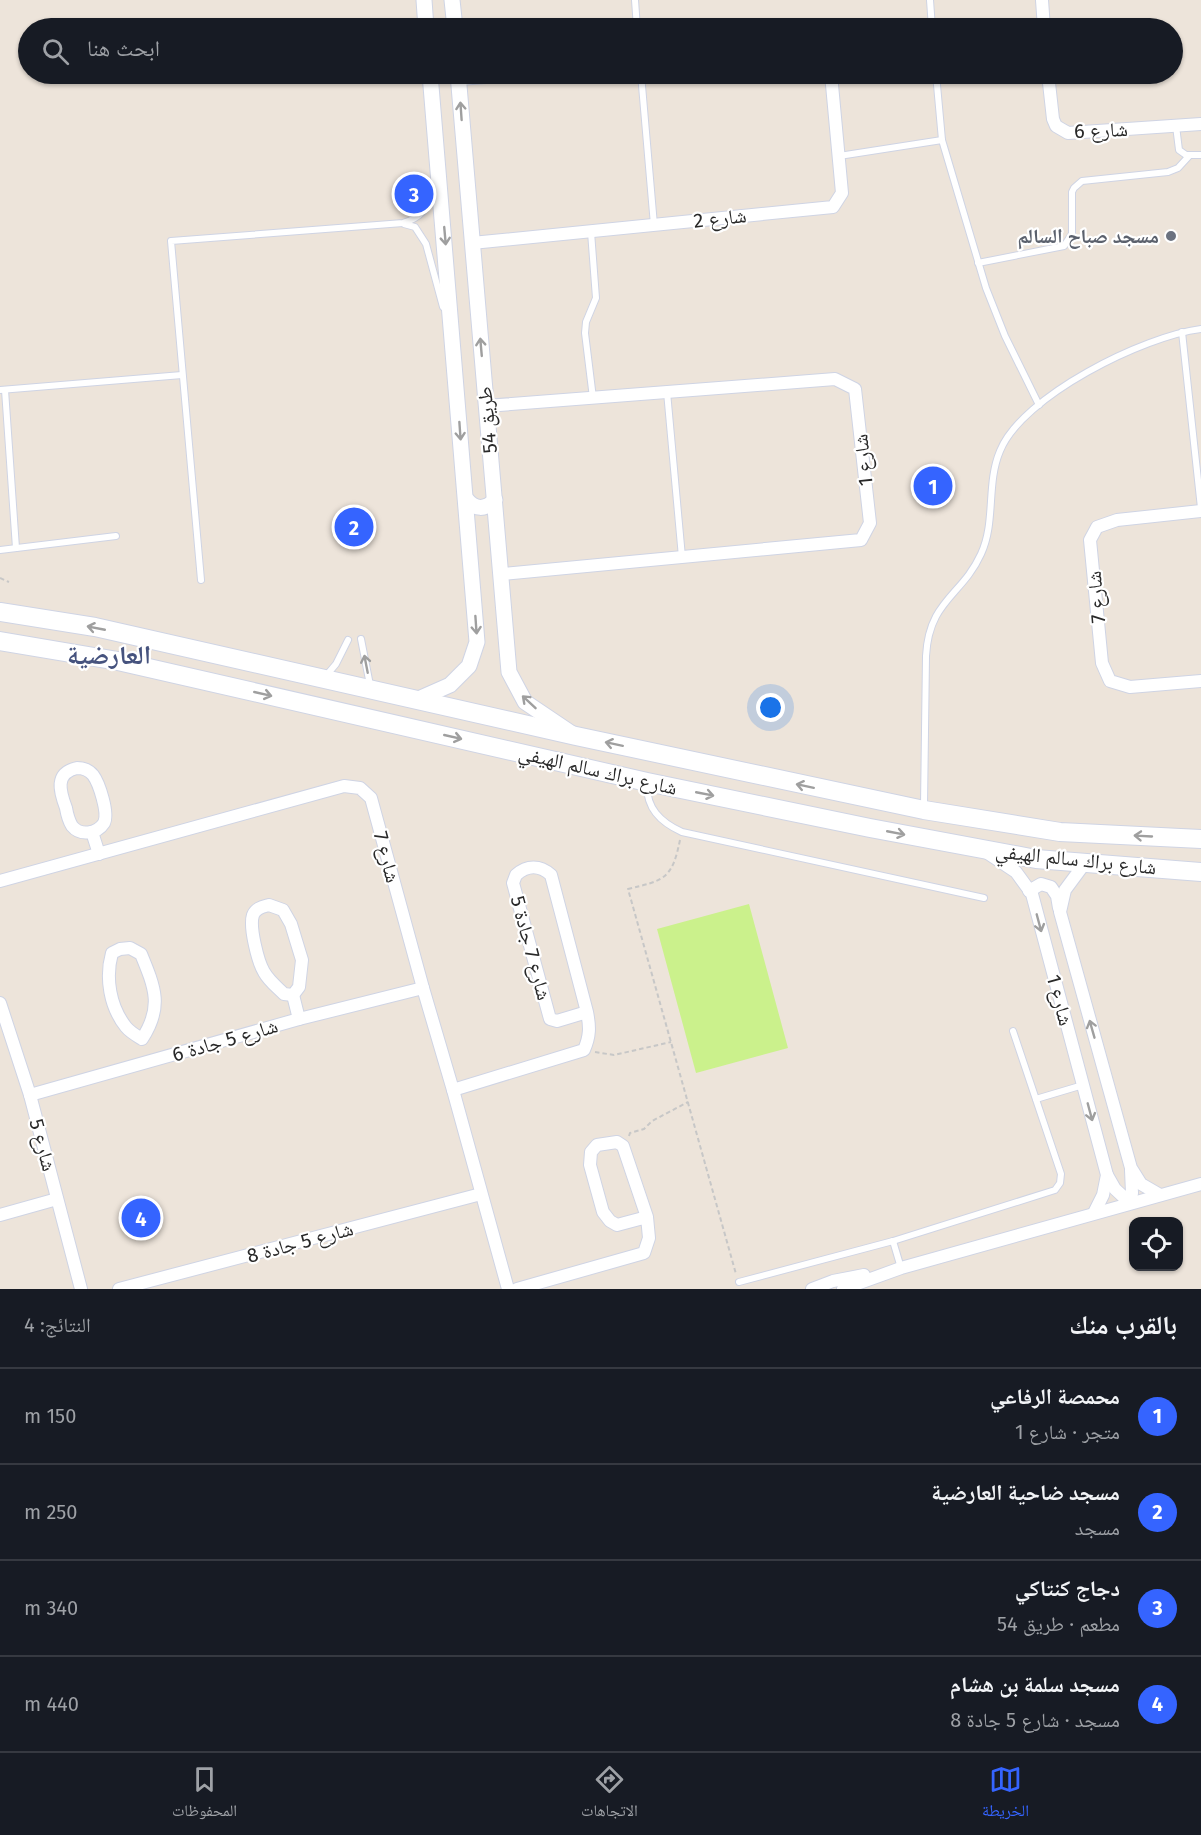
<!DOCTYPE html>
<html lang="ar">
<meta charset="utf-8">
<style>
body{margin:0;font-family:"Fira Sans","Noto Naskh Arabic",sans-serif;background:#20242c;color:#f1f3f6;direction:rtl}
.controls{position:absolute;right:18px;bottom:18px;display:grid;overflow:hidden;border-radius:12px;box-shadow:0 2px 4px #0004}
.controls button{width:54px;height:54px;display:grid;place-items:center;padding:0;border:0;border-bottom:2px solid #363941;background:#171b24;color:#f1f3f6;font:30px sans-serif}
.you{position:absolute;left:771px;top:708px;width:21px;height:21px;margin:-15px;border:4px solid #fff;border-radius:50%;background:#1a73e8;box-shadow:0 0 0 9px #1a73e833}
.badge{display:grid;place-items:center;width:39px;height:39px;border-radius:50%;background:#3564ff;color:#fff;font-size:20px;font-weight:700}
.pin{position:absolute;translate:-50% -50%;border:3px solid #fff;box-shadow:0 2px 6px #0006}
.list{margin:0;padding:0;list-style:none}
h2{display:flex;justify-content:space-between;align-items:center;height:78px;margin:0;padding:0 24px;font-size:26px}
h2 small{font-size:20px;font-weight:400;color:#9ea1a6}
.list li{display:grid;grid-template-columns:39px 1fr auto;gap:18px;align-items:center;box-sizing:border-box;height:96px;padding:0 24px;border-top:2px solid #363941}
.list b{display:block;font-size:22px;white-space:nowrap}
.list p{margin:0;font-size:20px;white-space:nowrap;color:#9ea1a6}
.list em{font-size:20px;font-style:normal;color:#9ea1a6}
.icon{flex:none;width:33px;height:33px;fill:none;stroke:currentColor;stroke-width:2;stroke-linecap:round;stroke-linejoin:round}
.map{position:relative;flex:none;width:1201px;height:1289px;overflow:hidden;direction:ltr}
.search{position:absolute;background:#171b24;box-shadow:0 2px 4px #0004;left:18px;right:18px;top:18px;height:66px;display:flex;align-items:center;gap:15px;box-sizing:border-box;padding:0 21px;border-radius:33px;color:#9ea1a6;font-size:22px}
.sheet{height:462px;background:#171b24}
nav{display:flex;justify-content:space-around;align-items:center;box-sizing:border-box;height:84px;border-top:2px solid #363941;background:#171b24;font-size:16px;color:#9ea1a6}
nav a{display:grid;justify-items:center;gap:3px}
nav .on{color:#3564ff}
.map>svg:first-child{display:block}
</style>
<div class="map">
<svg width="1201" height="1289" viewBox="0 0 1201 1289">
<rect width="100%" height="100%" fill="#ede4da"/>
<path fill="#cbf18c" d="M749 904 788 1048 696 1073 657 929Z"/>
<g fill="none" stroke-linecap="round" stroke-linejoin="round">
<defs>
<g id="service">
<path d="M635 0 637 28"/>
<path d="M930 0 932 28"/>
<path d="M641 74 654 225"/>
<path d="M936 74 942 140 986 288 1005 336 1039 405"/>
<path d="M1176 126 1179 150 1186 155H1201"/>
<path d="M839 156 942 140"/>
<path d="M404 224 415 227 426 244 443 307"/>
<path d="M591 232 596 298 586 322 585 333 593 398"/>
<path d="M978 263 1064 246 1072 234V192L1074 188 1082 181 1168 172 1178 168 1189 156"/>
<path d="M1182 332 1201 508"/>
<path d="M0 390 182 375"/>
<path d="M5 390 16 548"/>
<path d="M667 392 682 557"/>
<path d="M0 550 116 536"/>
<path d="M201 580 171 241 403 223C421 218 427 208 435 192"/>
<path d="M361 639 370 685"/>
<path d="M325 677 336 664 348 640"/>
<path d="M647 783C646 808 660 822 682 832L984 898"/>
<path d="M924 806 926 656C929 600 962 596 981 554 996 522 986 484 1000 451 1022 396 1144 336 1201 329"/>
<path d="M1036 1099 1083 1085"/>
<path d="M893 1241 901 1268"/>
<path d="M739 1282 893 1241 1055 1190 1060 1183 1061 1174 1013 1031"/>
</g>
<g id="minor">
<path d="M1042 0 1044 28"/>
<path d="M1048 74 1053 119 1056 126 1068 133 1201 124"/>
<path d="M459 79 525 74"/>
<path d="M472 243 833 207 842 193 831 74"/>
<path d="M486 406 835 379 855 389 870 523 861 540 502 574"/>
<path d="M1201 511 1117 520 1097 527 1090 540 1102 663 1110 681 1130 687 1201 681"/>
<path d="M77 768C83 768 88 769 93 775 99 783 109 813 104 823 97 834 80 836 72 826 69 821 67 814 66 808 60 792 54 773 77 768Z"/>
<path d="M92 832 99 854"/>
<path d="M986 852 1016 872 1032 894 1107 1175 1103 1195 1094 1213"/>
<path d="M1085 863 1065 890 1060 912 1131 1168 1141 1184 1160 1195"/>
<path d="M0 881 344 786 360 788 371 798 423 988 453 1090 508 1289"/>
<path d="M1029 891 1041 884 1051 887 1057 896 1059 908"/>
<path d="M269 905 283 910 291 924 302 960 299 987 293 995 284 994C277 987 269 981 264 972 258 962 249 927 253 915 256 908 262 907 269 905Z"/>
<path d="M130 948 141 954C155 988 163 1007 142 1039 137 1036 130 1032 126 1027 110 1007 105 978 112 953L120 949Z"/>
<path d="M293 995 299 1019"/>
<path d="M0 1003 30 1095 81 1289"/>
<path d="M453 1090 584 1050C590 1036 590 1027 587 1012L551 875C540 865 527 865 516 875L513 883 550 1019 557 1021 587 1012"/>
<path d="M30 1095 299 1019 423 988"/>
<path d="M1107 1175 1115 1189 1130 1203 1132 1193 1131 1170"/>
<path d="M0 1215 57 1199"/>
<path d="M119 1289 481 1194"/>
<path d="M517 1289 644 1253 649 1238 647 1217 623 1146 617 1142 597 1145 591 1152 590 1165 603 1212 610 1221 617 1225 647 1217"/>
<path d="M812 1289 833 1281 864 1275"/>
<path d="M843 1289 901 1268 1201 1184"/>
</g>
<g id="tertiary">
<path d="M424 0 426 28"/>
<path d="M452 0 455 28"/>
<path d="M458 74 509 672 525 702 571 733"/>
<path d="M466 499C475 510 485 510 495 500"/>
<path d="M416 700 450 685 469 666 477 642 430 74"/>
</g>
<g id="secondary">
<path d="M0 612 95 627 576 736 924 810 1060 832 1201 839"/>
<path d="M0 641 118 661 647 782 870 828 1036 859 1201 872"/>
</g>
</defs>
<use href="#service" stroke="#cfd4e4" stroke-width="8"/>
<use href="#minor" stroke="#cfd4e4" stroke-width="14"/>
<use href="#tertiary" stroke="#cfd4e4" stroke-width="17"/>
<use href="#secondary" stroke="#cfd4e4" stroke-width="20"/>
<g stroke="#c7c7c7" stroke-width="2" stroke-dasharray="4.5 3" stroke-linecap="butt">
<path d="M0 578 9 582"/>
<path d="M680 840C672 879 665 880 628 889L736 1274"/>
<path d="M595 1052 614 1055 671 1042"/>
<path d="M629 1136 630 1133 644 1129 652 1121 688 1102"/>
</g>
<use href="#service" stroke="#fff" stroke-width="6"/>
<use href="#minor" stroke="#fff" stroke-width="12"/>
<use href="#tertiary" stroke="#fff" stroke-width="15"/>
<use href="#secondary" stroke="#fff" stroke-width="18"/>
</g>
<defs><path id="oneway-shaft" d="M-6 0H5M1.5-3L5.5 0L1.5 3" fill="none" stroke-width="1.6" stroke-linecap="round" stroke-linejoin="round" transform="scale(1.5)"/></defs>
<g stroke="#9f9f9f">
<use href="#oneway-shaft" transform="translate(461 111) rotate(-94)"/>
<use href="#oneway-shaft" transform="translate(445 236) rotate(85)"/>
<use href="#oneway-shaft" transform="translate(481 347) rotate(-95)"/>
<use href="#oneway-shaft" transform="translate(460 431) rotate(86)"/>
<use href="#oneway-shaft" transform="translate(476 625) rotate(86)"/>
<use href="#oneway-shaft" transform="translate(96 628) rotate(-169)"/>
<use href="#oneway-shaft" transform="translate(366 664) rotate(-101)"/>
<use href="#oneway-shaft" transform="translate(263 694) rotate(13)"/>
<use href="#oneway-shaft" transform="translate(529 702) rotate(-137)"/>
<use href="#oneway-shaft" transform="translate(453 737) rotate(13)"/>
<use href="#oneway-shaft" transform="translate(614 744) rotate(-168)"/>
<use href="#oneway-shaft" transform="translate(805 786) rotate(-168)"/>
<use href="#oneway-shaft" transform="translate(705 794) rotate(11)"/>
<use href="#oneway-shaft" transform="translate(896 833) rotate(11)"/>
<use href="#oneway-shaft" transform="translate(1143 836) rotate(-177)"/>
<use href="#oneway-shaft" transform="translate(1039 923) rotate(75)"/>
<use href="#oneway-shaft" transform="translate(1092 1029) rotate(-106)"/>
<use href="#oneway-shaft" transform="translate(1090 1112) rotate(75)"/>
</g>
<circle fill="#6b7280" stroke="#fff" stroke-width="2" cx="1171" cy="236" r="6"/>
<g text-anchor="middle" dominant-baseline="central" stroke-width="4.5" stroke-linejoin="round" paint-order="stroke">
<g font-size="20" fill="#292929" stroke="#fff">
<text transform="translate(1101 130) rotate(-2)">شارع 6</text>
<text transform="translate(720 218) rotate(-6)">شارع 2</text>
<text transform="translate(487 420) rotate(-95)">طريق 54</text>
<text transform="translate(863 460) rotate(-96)">شارع 1</text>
<text transform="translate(1096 597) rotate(-95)">شارع 7</text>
<text transform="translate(598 770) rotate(13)">شارع براك سالم الهيفي</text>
<text transform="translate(387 857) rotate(75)">شارع 7</text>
<text transform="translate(1076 859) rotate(6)">شارع براك سالم الهيفي</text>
<text transform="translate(531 948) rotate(75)">شارع 7 جادة 5</text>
<text transform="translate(1060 1000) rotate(75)">شارع 1</text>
<text transform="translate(225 1040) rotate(-16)">شارع 5 جادة 6</text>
<text transform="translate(43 1145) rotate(75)">شارع 5</text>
<text transform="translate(300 1242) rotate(-15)">شارع 5 جادة 8</text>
</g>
<g font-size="20" font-weight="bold" fill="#5b616d" stroke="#fff" text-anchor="end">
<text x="1159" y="236">مسجد صباح السالم</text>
</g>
<g font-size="26" font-weight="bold" fill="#46537e" stroke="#fff">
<text x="109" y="655">العارضية</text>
</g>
</g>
</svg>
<div class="controls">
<button><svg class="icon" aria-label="locate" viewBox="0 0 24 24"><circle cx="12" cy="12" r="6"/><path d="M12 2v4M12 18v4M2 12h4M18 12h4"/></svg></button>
</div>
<div class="you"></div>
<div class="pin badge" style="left:933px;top:486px">1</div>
<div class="pin badge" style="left:354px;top:527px">2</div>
<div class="pin badge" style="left:414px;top:194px">3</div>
<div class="pin badge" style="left:141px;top:1218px">4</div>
<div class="search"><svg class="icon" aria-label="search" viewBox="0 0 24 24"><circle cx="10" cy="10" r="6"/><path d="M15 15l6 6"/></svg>ابحث هنا</div>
</div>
<section class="sheet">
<h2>بالقرب منك<small>النتائج: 4</small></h2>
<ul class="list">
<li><span class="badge">1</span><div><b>محمصة الرفاعي</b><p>متجر · شارع 1</p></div><em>150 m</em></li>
<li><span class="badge">2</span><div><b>مسجد ضاحية العارضية</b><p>مسجد</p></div><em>250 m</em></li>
<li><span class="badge">3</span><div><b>دجاج كنتاكي</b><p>مطعم · طريق 54</p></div><em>340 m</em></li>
<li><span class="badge">4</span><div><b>مسجد سلمة بن هشام</b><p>مسجد · شارع 5 جادة 8</p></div><em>440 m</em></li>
</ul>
</section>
<nav>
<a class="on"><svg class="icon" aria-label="map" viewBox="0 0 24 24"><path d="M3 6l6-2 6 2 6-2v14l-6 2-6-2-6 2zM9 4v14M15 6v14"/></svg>الخريطة</a>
<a><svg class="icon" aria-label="directions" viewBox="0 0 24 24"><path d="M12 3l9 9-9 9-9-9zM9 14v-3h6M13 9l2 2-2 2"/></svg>الاتجاهات</a>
<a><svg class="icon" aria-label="saved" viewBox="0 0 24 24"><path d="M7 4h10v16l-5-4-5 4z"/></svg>المحفوظات</a>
</nav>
